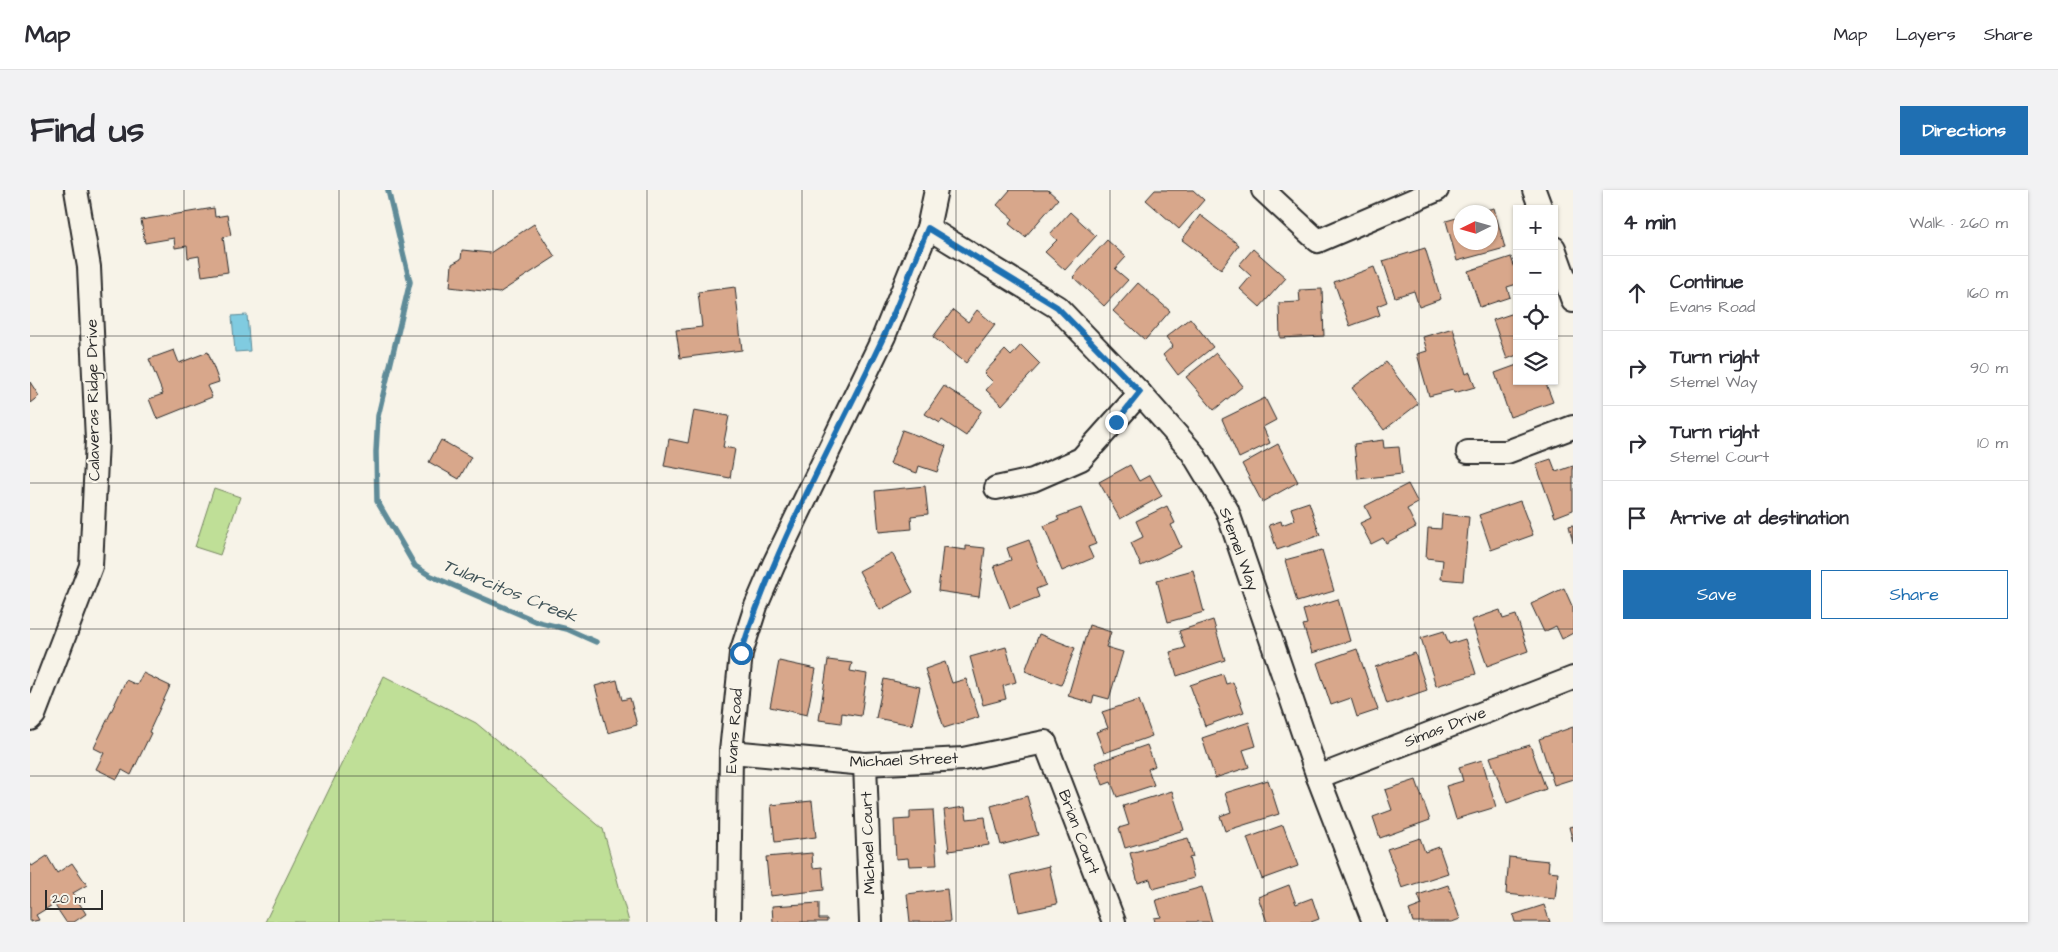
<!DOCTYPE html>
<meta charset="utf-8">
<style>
body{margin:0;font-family:"Architects Daughter",sans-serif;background:#f2f2f3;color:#2b2b33}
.controls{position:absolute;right:15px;top:15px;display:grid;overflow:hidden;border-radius:0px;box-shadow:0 1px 4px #0004}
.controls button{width:45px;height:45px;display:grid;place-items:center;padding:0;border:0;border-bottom:1px solid #e1e1e2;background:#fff;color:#2b2b33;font:25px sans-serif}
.compass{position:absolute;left:1423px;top:15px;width:45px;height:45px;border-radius:50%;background:#fff;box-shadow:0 1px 4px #0004;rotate:265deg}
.scale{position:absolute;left:15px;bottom:12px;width:58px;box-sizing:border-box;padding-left:5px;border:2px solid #2b2b2b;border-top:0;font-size:14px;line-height:18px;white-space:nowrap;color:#2b2b2b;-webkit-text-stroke:4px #f7f3e8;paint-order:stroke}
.stop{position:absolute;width:15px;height:15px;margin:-11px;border:4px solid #1f6fb2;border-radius:50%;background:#fff}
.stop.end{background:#1f6fb2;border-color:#fff;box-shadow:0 1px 5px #0008}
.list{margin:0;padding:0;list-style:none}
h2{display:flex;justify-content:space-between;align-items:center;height:65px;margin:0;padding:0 20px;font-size:21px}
h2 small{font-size:16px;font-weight:400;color:#7c7c81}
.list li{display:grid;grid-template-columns:32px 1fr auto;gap:15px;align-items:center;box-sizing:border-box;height:75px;padding:0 20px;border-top:1px solid #e1e1e2}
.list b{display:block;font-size:19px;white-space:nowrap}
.list p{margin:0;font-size:16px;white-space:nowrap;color:#7c7c81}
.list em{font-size:16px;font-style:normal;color:#7c7c81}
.actions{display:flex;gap:10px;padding:15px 20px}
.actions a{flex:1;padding:11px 0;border:1px solid #1f6fb2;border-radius:0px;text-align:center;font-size:18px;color:#1f6fb2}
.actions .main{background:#1f6fb2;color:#fff}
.icon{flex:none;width:28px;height:28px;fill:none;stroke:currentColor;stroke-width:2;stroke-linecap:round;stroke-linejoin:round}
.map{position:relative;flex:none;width:1543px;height:732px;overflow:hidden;border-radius:0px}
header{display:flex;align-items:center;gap:30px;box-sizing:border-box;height:70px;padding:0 25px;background:#fff;border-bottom:1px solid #e1e1e2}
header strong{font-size:24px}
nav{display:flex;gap:28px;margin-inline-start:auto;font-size:18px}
.intro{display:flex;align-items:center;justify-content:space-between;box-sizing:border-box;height:120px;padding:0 30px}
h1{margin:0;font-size:35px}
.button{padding:12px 22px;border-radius:0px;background:#1f6fb2;color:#fff;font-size:18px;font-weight:700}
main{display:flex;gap:30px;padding:0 30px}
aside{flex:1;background:#fff;border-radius:0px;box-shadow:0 1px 4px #0004}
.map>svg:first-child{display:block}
</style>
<header>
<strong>Map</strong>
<nav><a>Map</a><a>Layers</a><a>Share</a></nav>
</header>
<div class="intro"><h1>Find us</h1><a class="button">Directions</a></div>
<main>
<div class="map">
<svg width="1543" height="732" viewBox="0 0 1543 732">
<rect width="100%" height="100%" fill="#f7f3e8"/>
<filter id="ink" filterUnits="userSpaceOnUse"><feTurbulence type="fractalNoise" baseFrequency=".02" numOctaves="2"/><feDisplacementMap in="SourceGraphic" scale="10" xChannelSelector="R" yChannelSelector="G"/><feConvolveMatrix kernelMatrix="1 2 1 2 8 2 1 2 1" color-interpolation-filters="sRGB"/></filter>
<g filter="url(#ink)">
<g fill="#bfdf97" stroke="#758561">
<path d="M184 298 210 307 190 365 165 357Z"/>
<path d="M354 486 446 533 573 639 599 732H235Z"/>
</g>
<path fill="#80cbe0" stroke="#5e8b98" d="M217 125 220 161 205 162 202 126Z"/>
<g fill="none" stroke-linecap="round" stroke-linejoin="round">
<path stroke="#5e8b98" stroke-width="5.5" d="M358 0 380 92 348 226 346 262 347 311 385 376 399 385 508 432 537 439 566 452"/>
</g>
<g fill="#d8a78b" stroke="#2b2b2b">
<path d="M980 0H1018L1028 9 995 47 979 34 983 29 967 15Z"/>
<path d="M1125 0H1163L1174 10 1149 39 1116 10Z"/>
<path d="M184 18 185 27 197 25 201 45 193 47 198 82 172 86 169 66 158 68 157 56 145 58 144 48 115 53 111 30Z"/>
<path d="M1464 18 1475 58 1427 71 1416 31 1430 27V52H1460V22H1447Z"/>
<path d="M1040 22 1066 46 1035 80 1015 62 1027 50 1020 44Z"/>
<path d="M1170 25 1209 55 1191 79 1152 50Z"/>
<path d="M504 34 525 67 469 103 420 97 422 74 431 69 432 60 460 63Z"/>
<path d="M1077 50 1096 67 1085 79 1098 90 1074 116 1043 87Z"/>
<path d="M1395 58 1411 109 1389 117 1384 101 1365 107 1353 71Z"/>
<path d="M1223 59 1256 88 1230 117 1210 99 1221 86 1209 75Z"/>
<path d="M1481 67 1487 84V94L1477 97 1480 107 1450 117 1438 81Z"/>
<path d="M1344 77 1357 112 1347 116 1350 125 1320 136 1304 92Z"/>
<path d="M1108 93 1140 121 1115 150 1083 121Z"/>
<path d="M705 97 712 160 650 168 646 140 672 137 668 102Z"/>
<path d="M1292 99 1294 146 1250 148 1249 113 1270 112 1269 100Z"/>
<path d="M923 120 938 132 947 120 965 135 936 173 903 147Z"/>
<path d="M1487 122V165L1477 169 1463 130Z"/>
<path d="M1160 128 1183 157 1148 185 1133 165 1143 156 1136 147Z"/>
<path d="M1423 138 1436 184 1440 182 1445 197 1424 203 1423 200 1399 206 1387 164 1397 161 1393 147Z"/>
<path d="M991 155 1010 174 972 215 956 200 963 192 954 183 975 160 981 166Z"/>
<path d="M144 160 149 173 178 162 189 192 177 196 182 207 127 229 119 209 133 204 119 169Z"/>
<path d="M1186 163 1213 196 1184 220 1156 187Z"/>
<path d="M1356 172 1388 214 1354 240 1322 198Z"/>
<path d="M1487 175V191H1515L1523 212 1480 227 1465 183Z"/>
<path d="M0 192 9 206 0 213Z"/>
<path d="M914 196 952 220 936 246 912 230 910 233 895 224Z"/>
<path d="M1235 208 1246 230 1233 237 1240 253 1209 268 1192 229Z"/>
<path d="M664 220 699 226 693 257 705 259 700 288 634 276 639 249 658 253Z"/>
<path d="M872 240 916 256 907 282 889 276 887 283 860 274Z"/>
<path d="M411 250 441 267 429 289 399 272Z"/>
<path d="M1353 250 1354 258 1369 257 1372 284 1328 289 1324 254Z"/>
<path d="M1248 254 1268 292 1232 312 1212 274Z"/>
<path d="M1521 269 1526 282 1543 276V320L1525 327 1506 274Z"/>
<path d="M1100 275 1109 291 1120 285 1132 306 1090 329 1069 292Z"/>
<path d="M1378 294 1388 313 1377 319 1386 337 1356 353 1353 348 1341 354 1330 333 1341 328 1335 316Z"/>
<path d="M895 296 898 324 881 326 882 339 849 342 845 301Z"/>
<path d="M1490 311 1503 345 1461 360 1449 325Z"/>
<path d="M1279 312 1290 345 1247 360 1239 335 1251 331 1252 335 1265 330 1261 318Z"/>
<path d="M1137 316 1145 333 1141 335 1151 357 1111 376 1101 353 1113 347 1106 331Z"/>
<path d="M1051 318 1066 354 1058 357 1063 368 1032 381 1014 336 1029 330 1027 327Z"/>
<path d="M1412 324 1439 327 1433 391 1411 389 1413 370 1396 368 1398 338 1411 339Z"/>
<path d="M1543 335V352L1539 336Z"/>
<path d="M999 350 1016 395 1006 399 1009 407 980 418 964 376 981 370 977 358Z"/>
<path d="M936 356 955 358 949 407 908 401 913 357 936 360Z"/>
<path d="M1292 360 1304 401 1267 412 1255 370Z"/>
<path d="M862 363 883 402 850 420 829 381Z"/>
<path d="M1163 380 1174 422 1138 432 1127 390Z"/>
<path d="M1534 398 1543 418V443L1532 449 1526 436 1514 442 1501 414Z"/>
<path d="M1308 409 1320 451 1282 463 1273 435 1277 434 1273 420Z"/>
<path d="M1470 420 1473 429 1486 425 1498 461 1457 476 1441 430Z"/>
<path d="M1183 430 1195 470 1147 486 1140 462 1155 458 1149 441Z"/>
<path d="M1059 435 1081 442 1076 457 1093 462 1079 509 1064 505 1062 513 1038 506Z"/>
<path d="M1414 441 1419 454 1435 449 1446 484 1406 496 1391 448Z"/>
<path d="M1009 444 1045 458 1031 495 995 481Z"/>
<path d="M976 457 986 492 973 496 976 509 953 515 940 467Z"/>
<path d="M1327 459 1348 520 1327 527 1321 508 1301 515 1287 473Z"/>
<path d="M1385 463 1397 500 1357 514 1345 477Z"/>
<path d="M798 470 822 473 820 481 837 484 831 526 812 523 811 533 789 530Z"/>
<path d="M749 471 786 479 777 525 740 517Z"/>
<path d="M915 472 922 493 936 489 949 527 914 538 895 479Z"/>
<path d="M113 483 140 496 119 542 121 543 101 585 92 580 87 589 66 579 74 563 64 558 96 490 107 495Z"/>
<path d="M1193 484 1196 494 1203 492 1214 522 1175 536 1160 495Z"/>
<path d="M854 489 890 497 882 535 846 528Z"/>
<path d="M587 490 592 510 600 508 607 535 578 543 565 496Z"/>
<path d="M1109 510 1122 546 1074 563 1066 542 1078 538 1072 522Z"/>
<path d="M1219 532 1226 556 1213 560 1219 577 1185 588 1172 548Z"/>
<path d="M1543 537V589L1524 595 1509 549Z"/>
<path d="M1117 555 1125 576 1118 579 1124 595 1087 607 1081 592 1073 595 1065 573Z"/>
<path d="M1500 555 1516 599 1477 613 1460 567Z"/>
<path d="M1452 570 1466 617 1426 629 1416 596 1433 591 1429 577Z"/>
<path d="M1238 590 1249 624 1195 641 1190 626 1201 622 1195 603Z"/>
<path d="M1386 590 1400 630 1350 648 1343 627 1362 620 1355 600Z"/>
<path d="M1142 601 1154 640 1095 658 1089 638 1099 635 1093 616Z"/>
<path d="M997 606 1008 645 971 655 961 616Z"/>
<path d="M782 611 786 647 745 652 741 615Z"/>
<path d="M935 617 937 629 955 627 959 655 919 661 914 620Z"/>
<path d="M903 620 907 675 879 676 878 668 866 669 864 630 880 629V621Z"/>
<path d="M1253 635 1268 676 1232 689 1217 648Z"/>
<path d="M1543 636V652L1539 637Z"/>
<path d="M1158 648 1163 667 1159 668 1164 688 1123 699 1120 689 1108 693 1100 663Z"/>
<path d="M1390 648 1395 662 1409 657 1418 683 1372 698 1357 659Z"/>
<path d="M782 663 783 678 792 677 794 700 740 706 736 667Z"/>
<path d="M17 666 27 683 42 673 57 695 43 703 56 724 44 732H36L24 714 6 725 9 730 0 732V673L2 676Z"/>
<path d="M1479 667 1519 671 1518 681 1528 682 1525 709 1476 704Z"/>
<path d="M1019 676 1027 714 989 722 981 685Z"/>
<path d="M1259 695 1266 714 1282 708 1289 729 1281 732H1237L1228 707Z"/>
<path d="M1418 695 1430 729 1422 732H1383L1379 720 1392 715 1388 705Z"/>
<path d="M1172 697 1182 732H1125L1124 728 1131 727 1126 710Z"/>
<path d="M917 699 920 732H880L877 704Z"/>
<path d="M789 713V729H797V732H743L742 716Z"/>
<path d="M1514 715 1520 732H1485L1483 725Z"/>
</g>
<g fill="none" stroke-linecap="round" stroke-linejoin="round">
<defs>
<g id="minor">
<path d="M1233 0 1288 51 1407 0"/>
<path d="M1504 0 1511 19"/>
<path d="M898 38 1027 117 1110 203 1162 262 1197 320 1288 587 1344 732"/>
<path d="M1524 58 1543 111"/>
<path d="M1438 262H1477L1543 237"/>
<path d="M966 298 1003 290 1051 269 1110 203"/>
<path d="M0 529 4 525 61 376 67 250 59 77 46 0"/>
<path d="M701 562 835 574 933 569 1015 552 1084 732"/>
<path d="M835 574 841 732"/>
<path d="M1288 587 1543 488"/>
<path d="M699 732 701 562 711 463 726 416 744 374 854 146 898 38 906 0"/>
</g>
</defs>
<use href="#minor" stroke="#2b2b2b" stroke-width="26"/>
<use href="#minor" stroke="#f7f3e8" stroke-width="22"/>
</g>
</g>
<g fill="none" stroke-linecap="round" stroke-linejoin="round" filter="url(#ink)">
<path stroke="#1f6fb2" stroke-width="6" d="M711 463C746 353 804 252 853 148 870 112 883 74 898 38L1027 117 1110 202 1086 232"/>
</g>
<path fill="none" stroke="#2b2b2b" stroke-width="1" stroke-opacity="0.55" d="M154 0V732M309 0V732M463 0V732M617 0V732M772 0V732M926 0V732M1080 0V732M1234 0V732M1389 0V732M0 146H1487M1524 146H1543M0 293H1543M0 439H1543M0 586H1543"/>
<g text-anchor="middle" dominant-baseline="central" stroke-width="4.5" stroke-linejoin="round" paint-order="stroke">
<g font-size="16" fill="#2b2b2b" stroke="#f7f3e8">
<text transform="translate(63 210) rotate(-91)">Calaveras Ridge Drive</text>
<text transform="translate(1209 359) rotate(70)">Stemel Way</text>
<text transform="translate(1415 537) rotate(-21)">Simas Drive</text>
<text transform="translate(704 541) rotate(-86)">Evans Road</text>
<text transform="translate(874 570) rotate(-2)">Michael Street</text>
<text transform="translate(1049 642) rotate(69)">Brian Court</text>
<text transform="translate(838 653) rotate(-92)">Michael Court</text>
</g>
<g font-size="18" font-style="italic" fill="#405358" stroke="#f7f3e8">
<text transform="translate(480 401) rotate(22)">Tularcitos Creek</text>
</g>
</g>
</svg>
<div class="controls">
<button>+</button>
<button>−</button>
<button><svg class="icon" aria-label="locate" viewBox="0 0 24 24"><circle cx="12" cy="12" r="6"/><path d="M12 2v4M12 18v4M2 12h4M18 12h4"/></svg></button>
<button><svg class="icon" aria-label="layers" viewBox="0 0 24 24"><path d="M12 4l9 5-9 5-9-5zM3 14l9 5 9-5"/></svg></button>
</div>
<svg class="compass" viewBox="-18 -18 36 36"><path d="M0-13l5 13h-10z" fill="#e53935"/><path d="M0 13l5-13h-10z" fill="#7c7c81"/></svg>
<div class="scale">20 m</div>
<div class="stop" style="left:711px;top:463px"></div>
<div class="stop end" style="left:1086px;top:232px"></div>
</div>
<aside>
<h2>4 min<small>Walk · 260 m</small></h2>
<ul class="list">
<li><svg class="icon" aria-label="ahead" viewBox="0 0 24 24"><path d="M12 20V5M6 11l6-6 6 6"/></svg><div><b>Continue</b><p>Evans Road</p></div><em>160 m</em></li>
<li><svg class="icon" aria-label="right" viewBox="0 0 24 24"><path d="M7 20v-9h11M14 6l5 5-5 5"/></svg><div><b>Turn right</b><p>Stemel Way</p></div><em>90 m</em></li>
<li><svg class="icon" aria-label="right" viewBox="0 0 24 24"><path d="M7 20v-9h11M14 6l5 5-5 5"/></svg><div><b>Turn right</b><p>Stemel Court</p></div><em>10 m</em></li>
<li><svg class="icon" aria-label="arrive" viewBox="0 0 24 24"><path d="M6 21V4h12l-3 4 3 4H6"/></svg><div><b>Arrive at destination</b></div></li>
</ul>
<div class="actions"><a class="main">Save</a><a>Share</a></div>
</aside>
</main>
